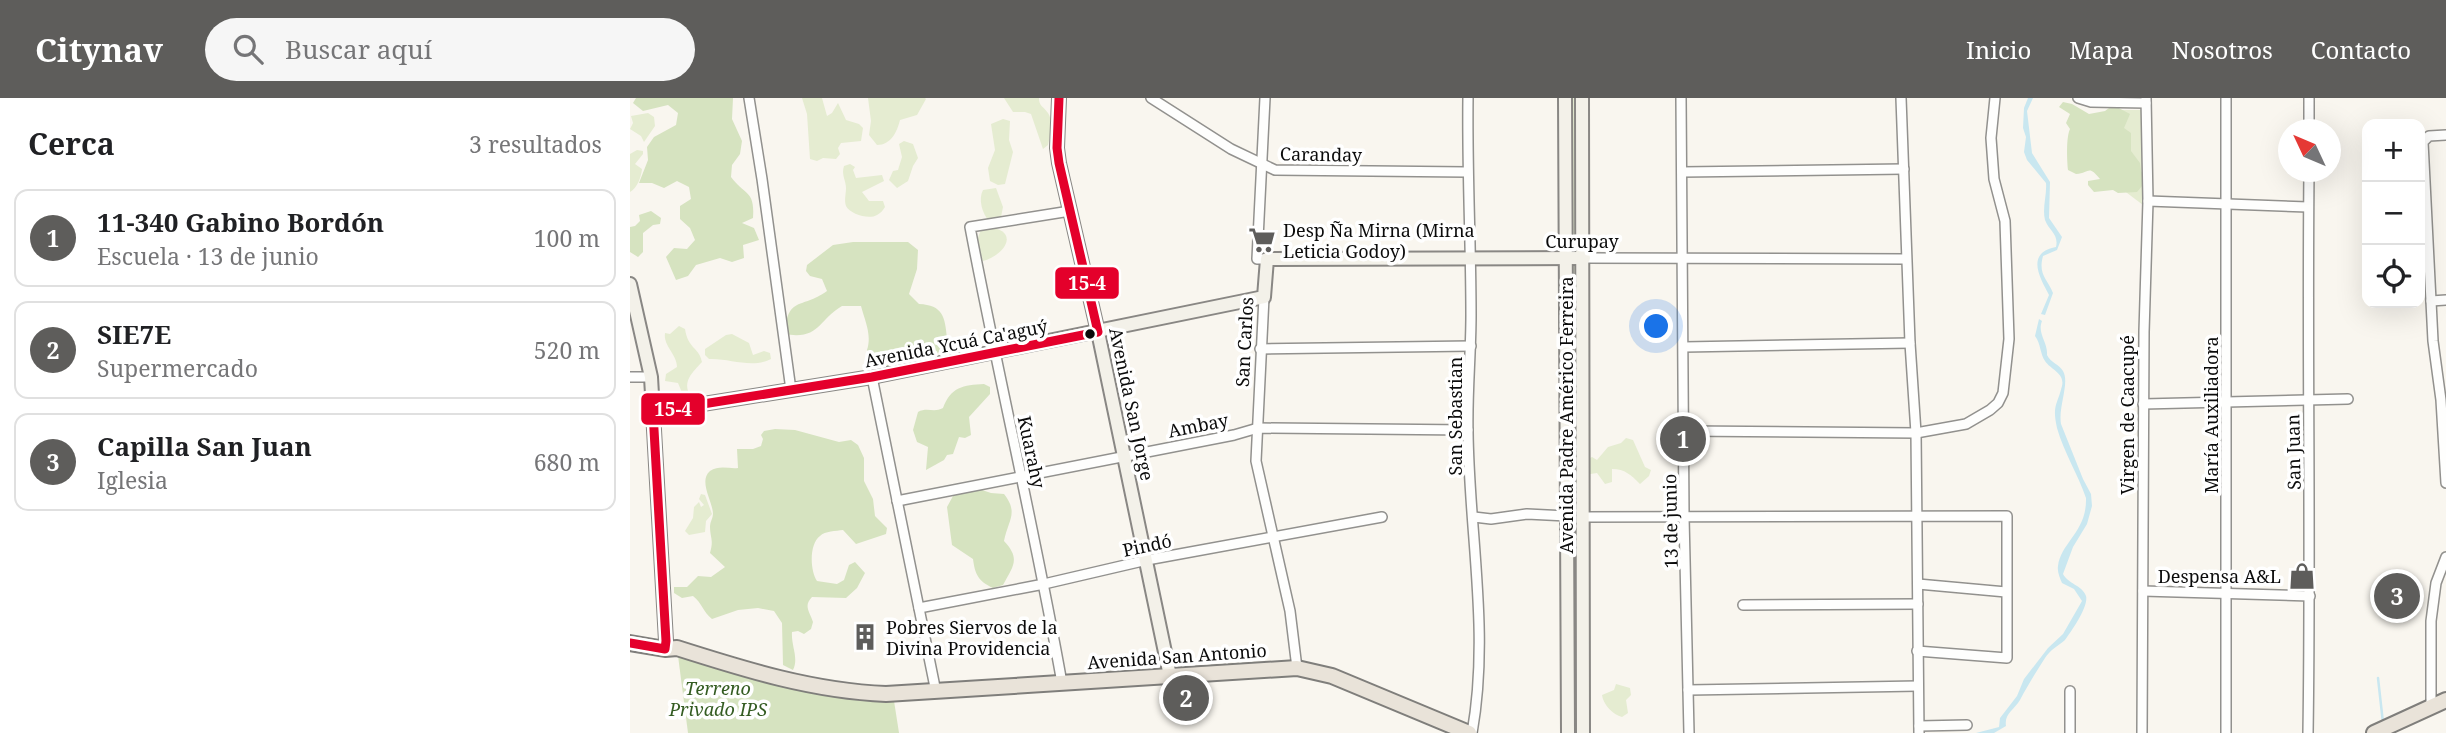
<!DOCTYPE html>
<html lang="es">
<meta charset="utf-8">
<style>
body{margin:0;font-family:"Noto Serif",serif;background:#f6f6f6;color:#202124}
.controls{position:absolute;right:21px;top:21px;display:grid;overflow:hidden;border-radius:14px;box-shadow:0 7px 28px #0002}
.controls button{width:63px;height:63px;display:grid;place-items:center;padding:0;border:0;border-bottom:2px solid #e0e0e0;background:#fff;color:#202124;font:35px sans-serif}
.compass{position:absolute;left:1648px;top:21px;width:63px;height:63px;border-radius:50%;background:#fff;box-shadow:0 7px 28px #0002;rotate:314deg}
.you{position:absolute;left:1027px;top:229px;width:24px;height:24px;margin:-18px;border:5px solid #fff;border-radius:50%;background:#1a73e8;box-shadow:0 0 0 10px #1a73e833}
.badge{display:grid;place-items:center;width:46px;height:46px;border-radius:50%;background:#5e5d5b;color:#fff;font-size:23px;font-weight:700}
.pin{position:absolute;translate:-50% -50%;border:4px solid #fff;box-shadow:0 2px 7px #0006}
.list{margin:0;padding:0;list-style:none}
h2{display:flex;justify-content:space-between;align-items:center;height:91px;margin:0;padding:0 28px;font-size:30px}
h2 small{font-size:23px;font-weight:400;color:#757577}
.list li{display:grid;grid-template-columns:46px 1fr auto;gap:21px;align-items:center;box-sizing:border-box;height:98px;margin:0 14px 14px;padding:0 14px;border:2px solid #e0e0e0;border-radius:14px}
.list b{display:block;font-size:26px;white-space:nowrap}
.list p{margin:0;font-size:23px;white-space:nowrap;color:#757577}
.list em{font-size:23px;font-style:normal;color:#757577}
.icon{flex:none;width:38px;height:38px;fill:none;stroke:currentColor;stroke-width:2;stroke-linecap:round;stroke-linejoin:round}
.map{position:relative;flex:none;width:1816px;height:635px;overflow:hidden}
header{display:flex;align-items:center;gap:42px;box-sizing:border-box;height:98px;padding:0 35px;background:#5e5d5b;color:#fff}
header strong{font-size:33px}
nav{display:flex;gap:38px;margin-inline-start:auto;font-size:24px}
.search{width:490px;height:63px;background:#f6f6f6;display:flex;align-items:center;gap:18px;box-sizing:border-box;padding:0 24px;border-radius:38px;color:#757577;font-size:26px}
main{display:flex}
aside{flex:1;background:#fff}
.map>svg:first-child{display:block}
</style>
<header>
<strong>Citynav</strong>
<div class="search"><svg class="icon" aria-label="search" viewBox="0 0 24 24"><circle cx="10" cy="10" r="6"/><path d="M15 15l6 6"/></svg>Buscar aquí</div>
<nav><a>Inicio</a><a>Mapa</a><a>Nosotros</a><a>Contacto</a></nav>
</header>
<main>
<aside>
<h2>Cerca<small>3 resultados</small></h2>
<ul class="list">
<li><span class="badge">1</span><div><b>11-340 Gabino Bordón</b><p>Escuela · 13 de junio</p></div><em>100 m</em></li>
<li><span class="badge">2</span><div><b>SIE7E</b><p>Supermercado</p></div><em>520 m</em></li>
<li><span class="badge">3</span><div><b>Capilla San Juan</b><p>Iglesia</p></div><em>680 m</em></li>
</ul>
</aside>
<div class="map">
<svg width="1816" height="635" viewBox="0 0 1816 635">
<rect width="100%" height="100%" fill="#f9f6ef"/>
<g fill="#e5ecd1">
<path d="M172 0H192L197 18 202 15 208 5 216 22 229 26 233 30 231 43 211 45 208 50 210 56 206 61 193 60 187 63 180 61 177 16Z"/>
<path d="M238 0H295L296 1 287 17 270 22C267 34 261 47 247 47L239 37 241 23Z"/>
<path d="M374 0H409C409 8 413 8 418 15 424 24 420 38 418 47L413 51 401 16 395 14H383Z"/>
<path d="M932 0H950V155L941 161Z"/>
<path d="M1483 12H1515L1513 107 1484 85Z"/>
<path d="M18 15 24 19 25 28 14 44 11 38 0 31 3 25 1 18Z"/>
<path d="M373 21 380 23 379 42 383 54 375 86 368 87 360 83 358 70 365 52 361 26Z"/>
<path d="M274 43 283 46 288 60 283 68 278 83 267 90 259 82 263 73 268 72 272 59 269 46Z"/>
<path d="M7 52 13 53V56L5 66 12 71C11 80 7 90 0 94V56Z"/>
<path d="M220 66 225 69 223 72 226 80 252 77 254 83 232 94 239 103H253L255 109C253 112 251 115 247 117 239 122 220 116 216 108 214 102 216 96 216 90 216 82 211 77 214 68Z"/>
<path d="M366 90 373 109 370 124H360C352 116 348 101 353 92Z"/>
<path d="M357 129C389 131 378 156 353 163L346 144 351 132Z"/>
<path d="M948 165 956 362 962 359 967 362 978 349 991 345 996 340 1003 342 1015 369 1021 372 1019 378 1010 386C1001 377 995 371 982 371V384L975 386 967 375 954 377 951 635H931V169Z"/>
<path d="M49 228 55 231C58 251 69 249 72 264 63 274 52 283 60 297H53L48 285 35 283 36 276 47 269C47 256 33 248 35 235L40 236Z"/>
<path d="M102 236 119 245 123 257 134 253 140 255 141 261C121 271 100 260 79 261L75 257V251L96 237Z"/>
<path d="M71 396 75 397 82 416 76 423 75 434 59 437 55 433 63 420 64 409 69 404 71 409 74 407 69 401Z"/>
<path d="M986 586 1000 590 1001 597 996 602 998 615 992 619C983 617 973 606 972 597L984 592Z"/>
</g>
<g fill="#d6e3c0">
<path d="M6 0H103L102 21 112 43 110 56 102 67 101 79C115 98 125 92 123 120L112 125 124 130 129 142 113 147 114 160 102 164 90 160 66 167 58 178 46 182 36 159 44 150 57 151 65 142 60 130 50 121V108L61 101 59 89 47 83 34 90 22 85H9L18 62 17 49 24 39 46 27 48 15 38 7 13 13 3 5Z"/>
<path d="M1433 4 1442 6 1459 16 1475 13 1483 7 1500 16 1494 30 1501 35V53L1510 65 1511 73 1517 82 1507 94 1488 95 1483 92 1464 94 1458 87V83L1470 81C1458 66 1460 75 1446 76L1438 72C1437 62 1436 39 1440 31L1436 25 1440 16 1429 9Z"/>
<path d="M21 113 31 120 30 126 23 127 13 135V154L8 159 0 154V129L5 128 10 123 9 117Z"/>
<path d="M223 144H278L288 152 287 171 279 196 289 206C313 207 315 219 317 240 306 267 287 267 261 271L240 257 237 252C242 237 235 223 231 208H212C187 223 190 242 154 236 159 197 170 212 197 193L192 181 180 178 176 173 177 167 203 147Z"/>
<path d="M354 286 360 289V296L339 319 341 337 335 340 329 339 323 356 317 357 314 362 296 372 298 349 287 344 283 332 288 314C297 309 304 315 313 310 321 289 333 287 354 286Z"/>
<path d="M145 331 165 332 209 344 221 342 228 347 234 360V383L243 401 245 418 257 430 256 436 226 446 213 432C206 433 195 433 190 438 179 446 180 473 187 483L207 486 214 482 219 467 225 464 235 475 227 490 216 500 182 499C173 508 180 514 183 524L181 531 174 536 168 533 162 534C161 548 169 560 163 572L153 567 152 525 144 513 128 510 108 512 82 521C73 514 72 505 63 498L52 500 44 495V489H57L68 478 81 479 95 469 80 455C84 441 80 440 80 428 80 424 83 420 83 416 83 404 68 383 80 373 89 367 99 371 108 370L107 351H123L131 348 133 341 131 337 134 333Z"/>
<path d="M349 391 361 395 374 396C389 415 378 422 374 443 391 461 383 468 373 487L363 490C348 483 345 476 343 461L322 447 317 409 323 398Z"/>
<path d="M47 550 264 603 269 635H58Z"/>
</g>
<g fill="#c9e7f0">
<path d="M1398 0H1403L1397 13 1402 55 1420 84 1419 120 1432 139 1427 152 1413 158C1408 177 1417 180 1423 195L1415 217 1411 216 1419 197C1410 180 1395 155 1426 149 1429 136 1419 133 1415 122 1412 110 1417 98 1416 85L1397 62 1394 54 1396 39 1393 30 1394 10Z"/>
<path d="M1409 221 1412 223C1407 236 1418 244 1417 257 1421 265 1429 266 1433 273 1440 285 1428 309 1431 326L1453 381 1461 396 1462 408 1457 426 1443 449 1433 476C1438 486 1452 487 1456 498 1459 508 1441 534 1435 542 1428 548 1420 552 1415 560 1406 574 1398 587 1390 602 1384 612 1374 616 1376 628L1364 635H1346L1369 629 1370 620 1387 598 1394 581 1418 550 1433 536 1452 503 1444 491 1432 485C1430 480 1427 474 1428 468 1431 444 1457 434 1456 400 1448 376 1434 355 1427 330 1422 307 1427 308 1432 288 1435 275 1421 272 1415 263 1410 256 1411 246 1405 238Z"/>
</g>
<g fill="none" stroke-linecap="round" stroke-linejoin="round">
<path stroke="#c9e7f0" stroke-width="2.5" d="M1748 580 1753 625"/>
<defs>
<g id="street">
<path d="M119 0 132 81 161 292"/>
<path d="M521 0 601 51 645 72 837 74"/>
<path d="M635 0 627 161H637"/>
<path d="M838 0C837 73 841 145 841 217 841 256 837 295 838 334 839 435 860 534 842 635"/>
<path d="M1051 0 1054 419 1059 635"/>
<path d="M1271 0 1280 245 1286 335 1289 635"/>
<path d="M1448 0 1461 4 1516 5"/>
<path d="M1596 0V635"/>
<path d="M1679 32V0"/>
<path d="M1816 37 1799 38 1793 44 1803 243 1811 302 1816 385"/>
<path d="M1052 74 1274 71"/>
<path d="M1518 103 1678 109"/>
<path d="M954 160 1276 161"/>
<path d="M634 199 626 363 660 513 667 570"/>
<path d="M1801 203 1816 202"/>
<path d="M1054 249 1280 245"/>
<path d="M630 251 841 248"/>
<path d="M0 279H21"/>
<path d="M242 279 306 594"/>
<path d="M1513 306 1718 301"/>
<path d="M1054 333 1286 335 1336 326 1360 312 1368 305 1373 295 1379 241 1375 123 1364 81 1361 40 1365 0"/>
<path d="M267 403 604 337 628 330 838 332"/>
<path d="M844 419 861 421 897 416 937 418"/>
<path d="M953 419 1377 418V560L1287 553"/>
<path d="M1288 486 1376 494"/>
<path d="M1513 493 1680 498"/>
<path d="M1113 507 1288 506"/>
<path d="M289 510 414 486 517 462 752 419"/>
<path d="M432 585C405 433 369 282 340 129L440 113"/>
<path d="M1058 592 1288 588"/>
<path d="M1801 608V523L1806 485 1816 459"/>
<path d="M1289 628 1337 627"/>
<path d="M1440 635V593"/>
<path d="M1512 635 1514 234 1518 103 1516 0"/>
<path d="M1678 635C1681 448 1677 261 1679 74"/>
</g>
<g id="secondary">
<path d="M429 0 427 50 429 65 468 234 540 578"/>
<path d="M935 0 938 635"/>
<path d="M952 0 953 635"/>
<path d="M0 186 21 279 36 543 35 551"/>
<path d="M23 314 242 279 634 199 637 161 954 160"/>
</g>
<g id="primary">
<path d="M0 545 35 551 47 550C116 572 183 593 256 596L667 570 702 578 839 635"/>
<path d="M1744 635 1816 602"/>
</g>
</defs>
<use href="#street" stroke="#92918e" stroke-width="12"/>
<use href="#secondary" stroke="#898784" stroke-width="16"/>
<use href="#primary" stroke="#7f7e7b" stroke-width="18"/>
<use href="#street" stroke="#fefefd" stroke-width="9"/>
<use href="#secondary" stroke="#f3f1e9" stroke-width="12"/>
<use href="#primary" stroke="#e9e3d9" stroke-width="14"/>
<defs>
<path id="bus-1" d="M0 545 35 551 36 543 23 314 242 279 468 234 429 65 427 50 429 0"/>
</defs>
<use href="#bus-1" stroke="#fff" stroke-width="14"/>
<use href="#bus-1" stroke="#e4002b" stroke-width="9"/>
</g>
<defs>
<symbol id="supermarket-bare" viewBox="-9 -9 18 18"><path d="M-6-5.5h2.5l.6 2H6L4.5 2H-2.5L-4.4-4H-6ZM-1.5 3.2a1.3 1.3 0 1 0 .1 0ZM3 3.2a1.3 1.3 0 1 0 .1 0Z" fill="#5e5d5b" stroke="#fff" stroke-width="2.5" paint-order="stroke"/></symbol>
<symbol id="shop-bare" viewBox="-9 -9 18 18"><path d="M-5-2.5h2.3a2.7 3.5 0 0 1 5.4 0H5L5.5 6h-11ZM-1.5-2.5h3a1.5 2.3 0 0 0-3 0Z" fill="#5e5d5b" stroke="#fff" stroke-width="2.5" paint-order="stroke"/></symbol>
<symbol id="building-bare" viewBox="-9 -9 18 18"><path d="M-4-6H4V6H1V3H-1V6H-4ZM-2.5-4.3h1.7v1.8h-1.7ZM.8-4.3h1.7v1.8H.8ZM-2.5-1h1.7V.8h-1.7ZM.8-1h1.7V.8H.8Z" fill="#5e5d5b" stroke="#fff" stroke-width="2.5" paint-order="stroke"/></symbol>
</defs>
<g fill-rule="evenodd">
<use href="#supermarket-bare" x="613" y="123" width="38" height="38"/>
<use href="#shop-bare" x="1653" y="459" width="38" height="38"/>
<use href="#building-bare" x="216" y="520" width="38" height="38"/>
</g>
<circle fill="#0b0b0b" stroke="#fff" stroke-width="2.5" cx="460" cy="236" r="6"/>
<g text-anchor="middle" dominant-baseline="central" stroke-width="7" stroke-linejoin="round" paint-order="stroke">
<g font-size="18" fill="#0b0b0b" stroke="#fff">
<text transform="translate(691 56) rotate(1)">Caranday</text>
<text x="952" y="143">Curupay</text>
<text transform="translate(614 244) rotate(-87)">San Carlos</text>
<text transform="translate(326 245) rotate(-11)">Avenida Ycuá Ca'aguý</text>
<text transform="translate(502 306) rotate(78)">Avenida San Jorge</text>
<text transform="translate(936 317) rotate(-90)">Avenida Padre Américo Ferreira</text>
<text transform="translate(1497 317) rotate(-90)">Virgen de Caacupé</text>
<text transform="translate(1581 317) rotate(-90)">María Auxiliadora</text>
<text transform="translate(825 318) rotate(-90)">San Sebastian</text>
<text transform="translate(568 327) rotate(-11)">Ambay</text>
<text transform="translate(402 354) rotate(78)">Kuarahy</text>
<text transform="translate(1663 354) rotate(-91)">San Juan</text>
<text transform="translate(1040 423) rotate(-91)">13 de junio</text>
<text transform="translate(517 447) rotate(-12)">Pindó</text>
<text transform="translate(547 558) rotate(-4)">Avenida San Antonio</text>
</g>
<g font-size="18" fill="#0b0b0b" stroke="#fff" text-anchor="start">
<text x="653" y="132">Desp Ña Mirna (Mirna<tspan x="653" dy="21">Leticia Godoy)</tspan></text>
<text x="1651" y="478" text-anchor="end">Despensa A&amp;L</text>
<text x="256" y="529">Pobres Siervos de la<tspan x="256" dy="21">Divina Providencia</tspan></text>
</g>
<g font-size="18" font-style="italic" fill="#345c22" stroke="#fff">
<text x="88" y="590">Terreno<tspan x="88" dy="21">Privado IPS</tspan></text>
</g>
</g>
<g stroke="#fff" stroke-width="2.5">
<rect x="424" y="168" width="66" height="34" rx="7" fill="#e4002b"/>
<rect x="10" y="294" width="66" height="34" rx="7" fill="#e4002b"/>
</g>
<g font-size="19" text-anchor="middle" font-weight="bold" fill="#fff">
<text x="457" y="192">15-4</text>
<text x="43" y="318">15-4</text>
</g>
</svg>
<div class="controls">
<button>+</button>
<button>−</button>
<button><svg class="icon" aria-label="locate" viewBox="0 0 24 24"><circle cx="12" cy="12" r="6"/><path d="M12 2v4M12 18v4M2 12h4M18 12h4"/></svg></button>
</div>
<svg class="compass" viewBox="-18 -18 36 36"><path d="M0-13l5 13h-10z" fill="#e53935"/><path d="M0 13l5-13h-10z" fill="#757577"/></svg>
<div class="you"></div>
<div class="pin badge" style="left:1053px;top:341px">1</div>
<div class="pin badge" style="left:556px;top:600px">2</div>
<div class="pin badge" style="left:1767px;top:498px">3</div>
</div>
</main>
